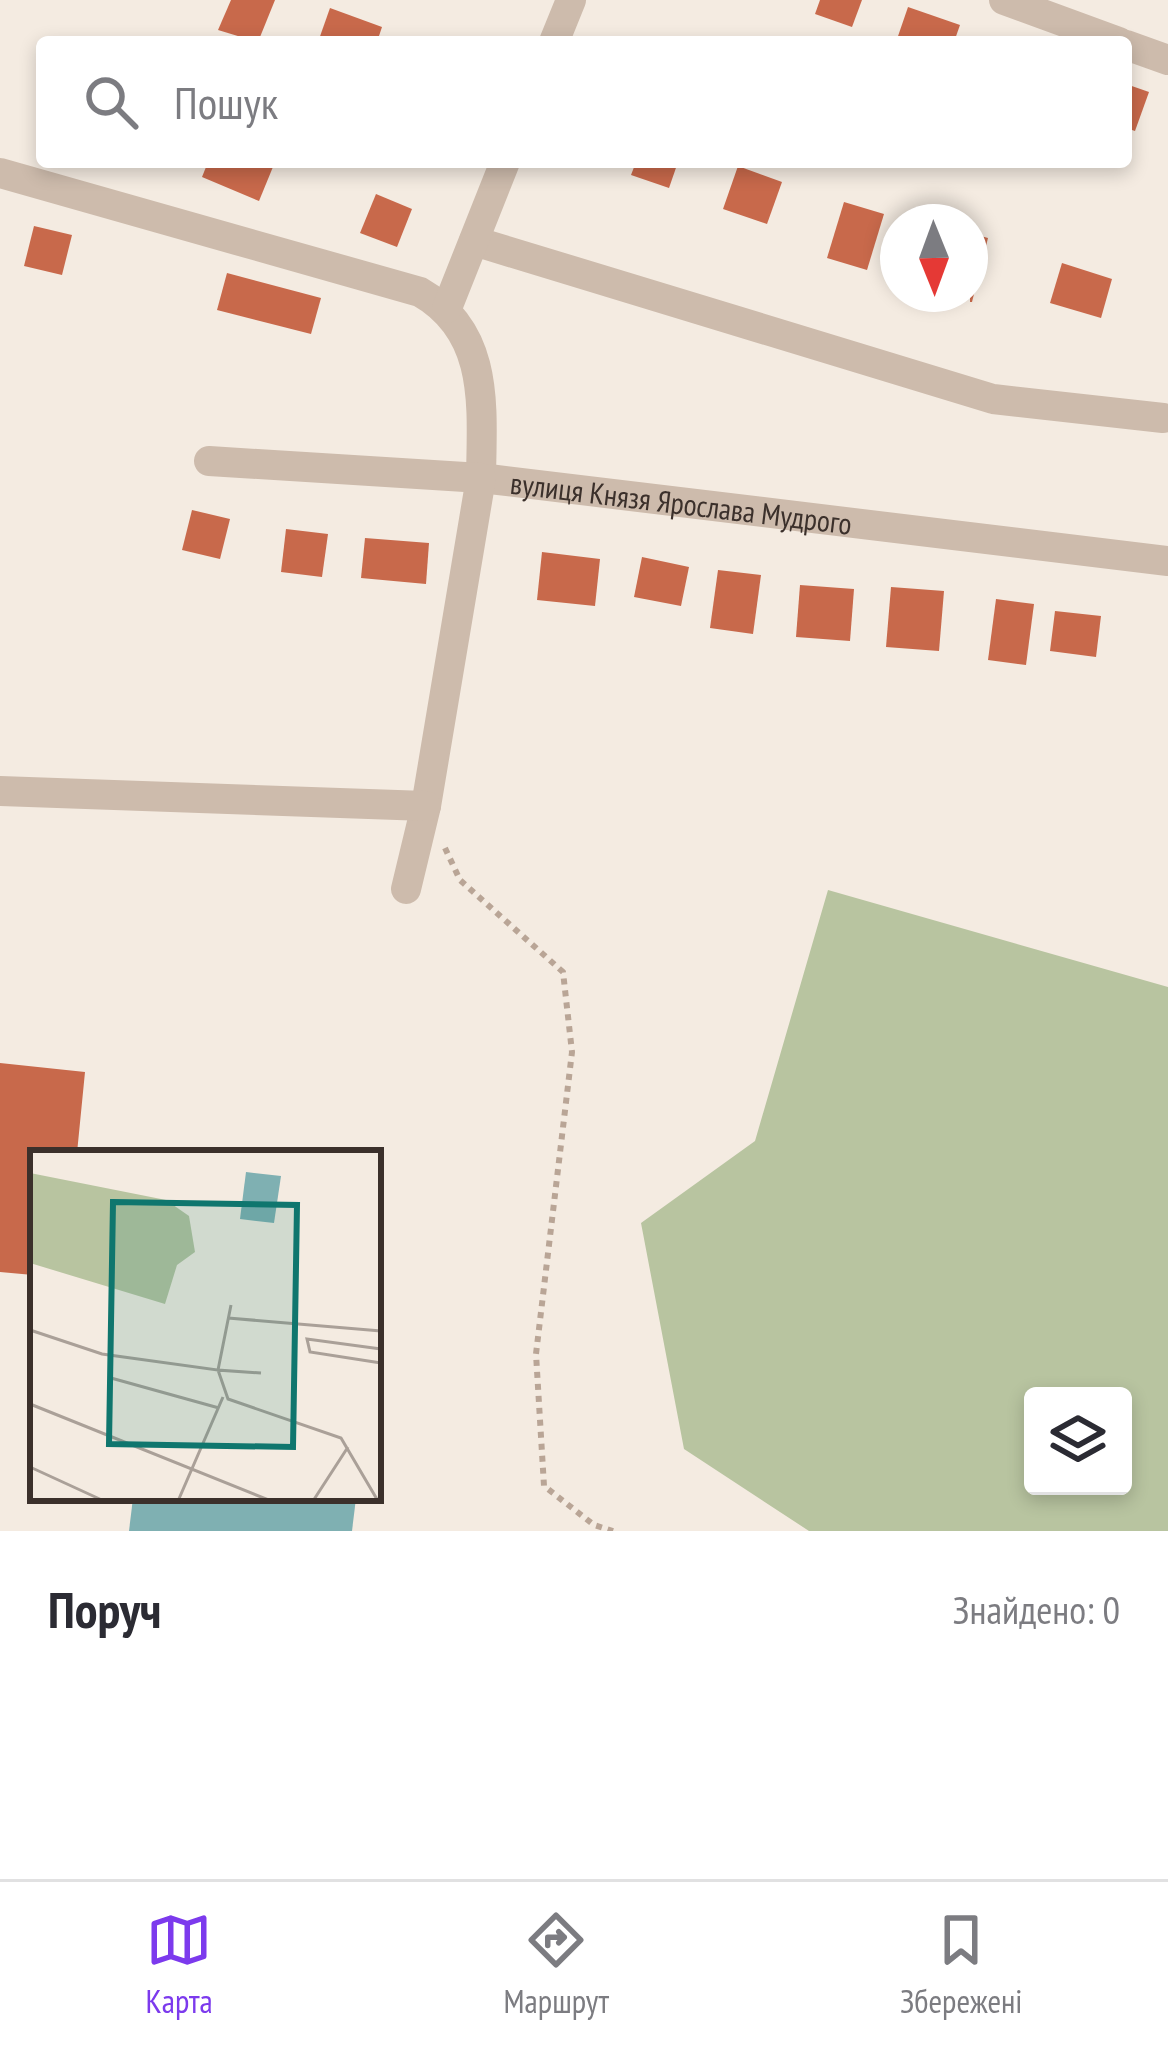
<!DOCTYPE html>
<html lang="uk">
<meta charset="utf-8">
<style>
body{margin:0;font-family:"PT Sans Narrow",sans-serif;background:#f2f2f3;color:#2b2b33}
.controls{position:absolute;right:36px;bottom:36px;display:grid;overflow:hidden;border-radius:12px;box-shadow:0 6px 18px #0003}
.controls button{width:108px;height:108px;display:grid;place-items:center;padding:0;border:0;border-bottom:3px solid #e1e1e2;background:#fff;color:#2b2b33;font:60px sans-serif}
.compass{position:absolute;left:880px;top:204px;width:108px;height:108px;border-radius:50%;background:#fff;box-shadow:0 6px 18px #0003;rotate:179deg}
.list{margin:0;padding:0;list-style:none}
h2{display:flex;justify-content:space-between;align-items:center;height:156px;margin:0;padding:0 48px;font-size:51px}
h2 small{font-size:39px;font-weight:400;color:#7c7c81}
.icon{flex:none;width:66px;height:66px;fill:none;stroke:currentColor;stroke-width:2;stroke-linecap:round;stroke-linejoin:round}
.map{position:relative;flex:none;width:1168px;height:1531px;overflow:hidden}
.search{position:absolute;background:#fff;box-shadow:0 6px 18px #0003;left:36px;right:36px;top:36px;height:132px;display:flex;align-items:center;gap:30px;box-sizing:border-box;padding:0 42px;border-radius:12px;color:#7c7c81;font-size:45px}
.sheet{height:348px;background:#fff}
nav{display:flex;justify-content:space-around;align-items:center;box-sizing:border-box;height:168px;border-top:3px solid #e1e1e2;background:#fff;font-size:33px;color:#7c7c81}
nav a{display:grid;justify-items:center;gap:6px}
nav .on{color:#7c3aed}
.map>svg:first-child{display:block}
</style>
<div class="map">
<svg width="1168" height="1531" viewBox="0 0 1168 1531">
<rect width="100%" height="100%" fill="#f4ebe1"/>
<path fill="#b8c4a0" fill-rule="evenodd" d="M828 890 1168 987V1531H809L684 1449 641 1223 755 1141ZM1033 1396H1123V1486H1033Z"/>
<path fill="#7fb0b2" d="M133 1498H356L352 1531H129Z"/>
<g fill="#c8694b">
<path d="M231 0H275L258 42 218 30Z"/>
<path d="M820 0H862L852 27 815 14Z"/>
<path d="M908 7 960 25 954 42H896Z"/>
<path d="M330 8 382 27 377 42H318Z"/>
<path d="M1126 84 1149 92 1135 131 1126 128Z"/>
<path d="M208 162H275L259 201 202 177Z"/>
<path d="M636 162H678L669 188 631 175Z"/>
<path d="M738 166 782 182 767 224 723 209Z"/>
<path d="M376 194 412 209 397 247 360 233Z"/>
<path d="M844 202 884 214 867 270 827 258Z"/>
<path d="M34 226 72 235 62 275 24 266Z"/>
<path d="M970 233 988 238 972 302H970Z"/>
<path d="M1062 263 1112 279 1101 318 1050 303Z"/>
<path d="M227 273 321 298 311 334 217 310Z"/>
<path d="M192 510 230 519 220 559 182 550Z"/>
<path d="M286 529 328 534 322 577 281 572Z"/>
<path d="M365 538 429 543 426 584 361 578Z"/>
<path d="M542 552 600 559 595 606 537 600Z"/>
<path d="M642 557 689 567 681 606 634 597Z"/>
<path d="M718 570 761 575 753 634 710 628Z"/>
<path d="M800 585 854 589 850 641 796 637Z"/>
<path d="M891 587 944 591 939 651 886 647Z"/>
<path d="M996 599 1034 604 1026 665 988 660Z"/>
<path d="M1055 611 1101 616 1096 657 1050 651Z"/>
<path d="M0 1063 85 1072 77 1153H33V1275L0 1272Z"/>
</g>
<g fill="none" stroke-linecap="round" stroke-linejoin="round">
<path stroke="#b9a596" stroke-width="6" stroke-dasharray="6 6" stroke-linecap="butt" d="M445 848 460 880 563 972 572 1052 536 1354 544 1486 594 1525 613 1531"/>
<g stroke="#cdbbac" stroke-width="30">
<path d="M1004 0 1119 42"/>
<path d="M554 42 571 0"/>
<path d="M1126 45 1168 60"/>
<path id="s1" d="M0 173 420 292C490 332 482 406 481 478L1168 561"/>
<path d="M474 241 993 399 1163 418"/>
<path d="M447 308 505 162"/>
<path d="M209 461 481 478 426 806 406 889"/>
<path d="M0 791 426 806"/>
</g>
</g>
<g text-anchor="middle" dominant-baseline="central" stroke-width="10" stroke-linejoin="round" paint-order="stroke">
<g font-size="30" fill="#3b302b" stroke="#fbf5ee">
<text stroke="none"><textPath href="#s1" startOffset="846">вулиця Князя Ярослава Мудрого</textPath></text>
</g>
</g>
<g transform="translate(30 1150)">
<rect width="351" height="351" fill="#f4ebe1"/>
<path d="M0 23 136 50 159 66 165 102 147 115 135 154 0 113Z" fill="#b8c4a0"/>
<path d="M216 22 251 26 244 73 210 69Z" fill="#7fb0b2"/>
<path fill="none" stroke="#aaa098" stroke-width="3" d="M201 155 188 220 231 223M198 168 351 181M0 180 72 204 188 220 198 249 311 288 348 351M351 199 277 189 280 202 351 213M81 228 189 258M0 254 241 351M0 317 74 351M148 351 193 247M283 351 318 297"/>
<path fill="#0f766e" fill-opacity="0.15" stroke="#0f766e" stroke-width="6" d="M83 52 267 55 263 297 79 294Z"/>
<rect width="351" height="351" fill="none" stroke="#3b302b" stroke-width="6"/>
</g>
</svg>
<div class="controls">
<button><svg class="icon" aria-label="layers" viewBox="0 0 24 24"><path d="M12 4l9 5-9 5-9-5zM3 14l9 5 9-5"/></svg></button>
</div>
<svg class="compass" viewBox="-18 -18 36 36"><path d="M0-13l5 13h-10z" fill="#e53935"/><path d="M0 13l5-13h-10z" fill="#7c7c81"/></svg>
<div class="search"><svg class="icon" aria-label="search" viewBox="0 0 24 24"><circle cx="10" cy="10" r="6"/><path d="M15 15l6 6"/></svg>Пошук</div>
</div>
<section class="sheet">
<h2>Поруч<small>Знайдено: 0</small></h2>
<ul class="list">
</ul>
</section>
<nav>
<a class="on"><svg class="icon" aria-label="map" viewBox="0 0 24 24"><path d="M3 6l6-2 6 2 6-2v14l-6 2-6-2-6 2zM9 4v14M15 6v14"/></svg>Карта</a>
<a><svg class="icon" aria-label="directions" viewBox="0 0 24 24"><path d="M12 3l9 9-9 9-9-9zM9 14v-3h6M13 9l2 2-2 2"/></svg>Маршрут</a>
<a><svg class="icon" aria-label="saved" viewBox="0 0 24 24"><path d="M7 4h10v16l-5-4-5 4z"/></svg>Збережені</a>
</nav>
